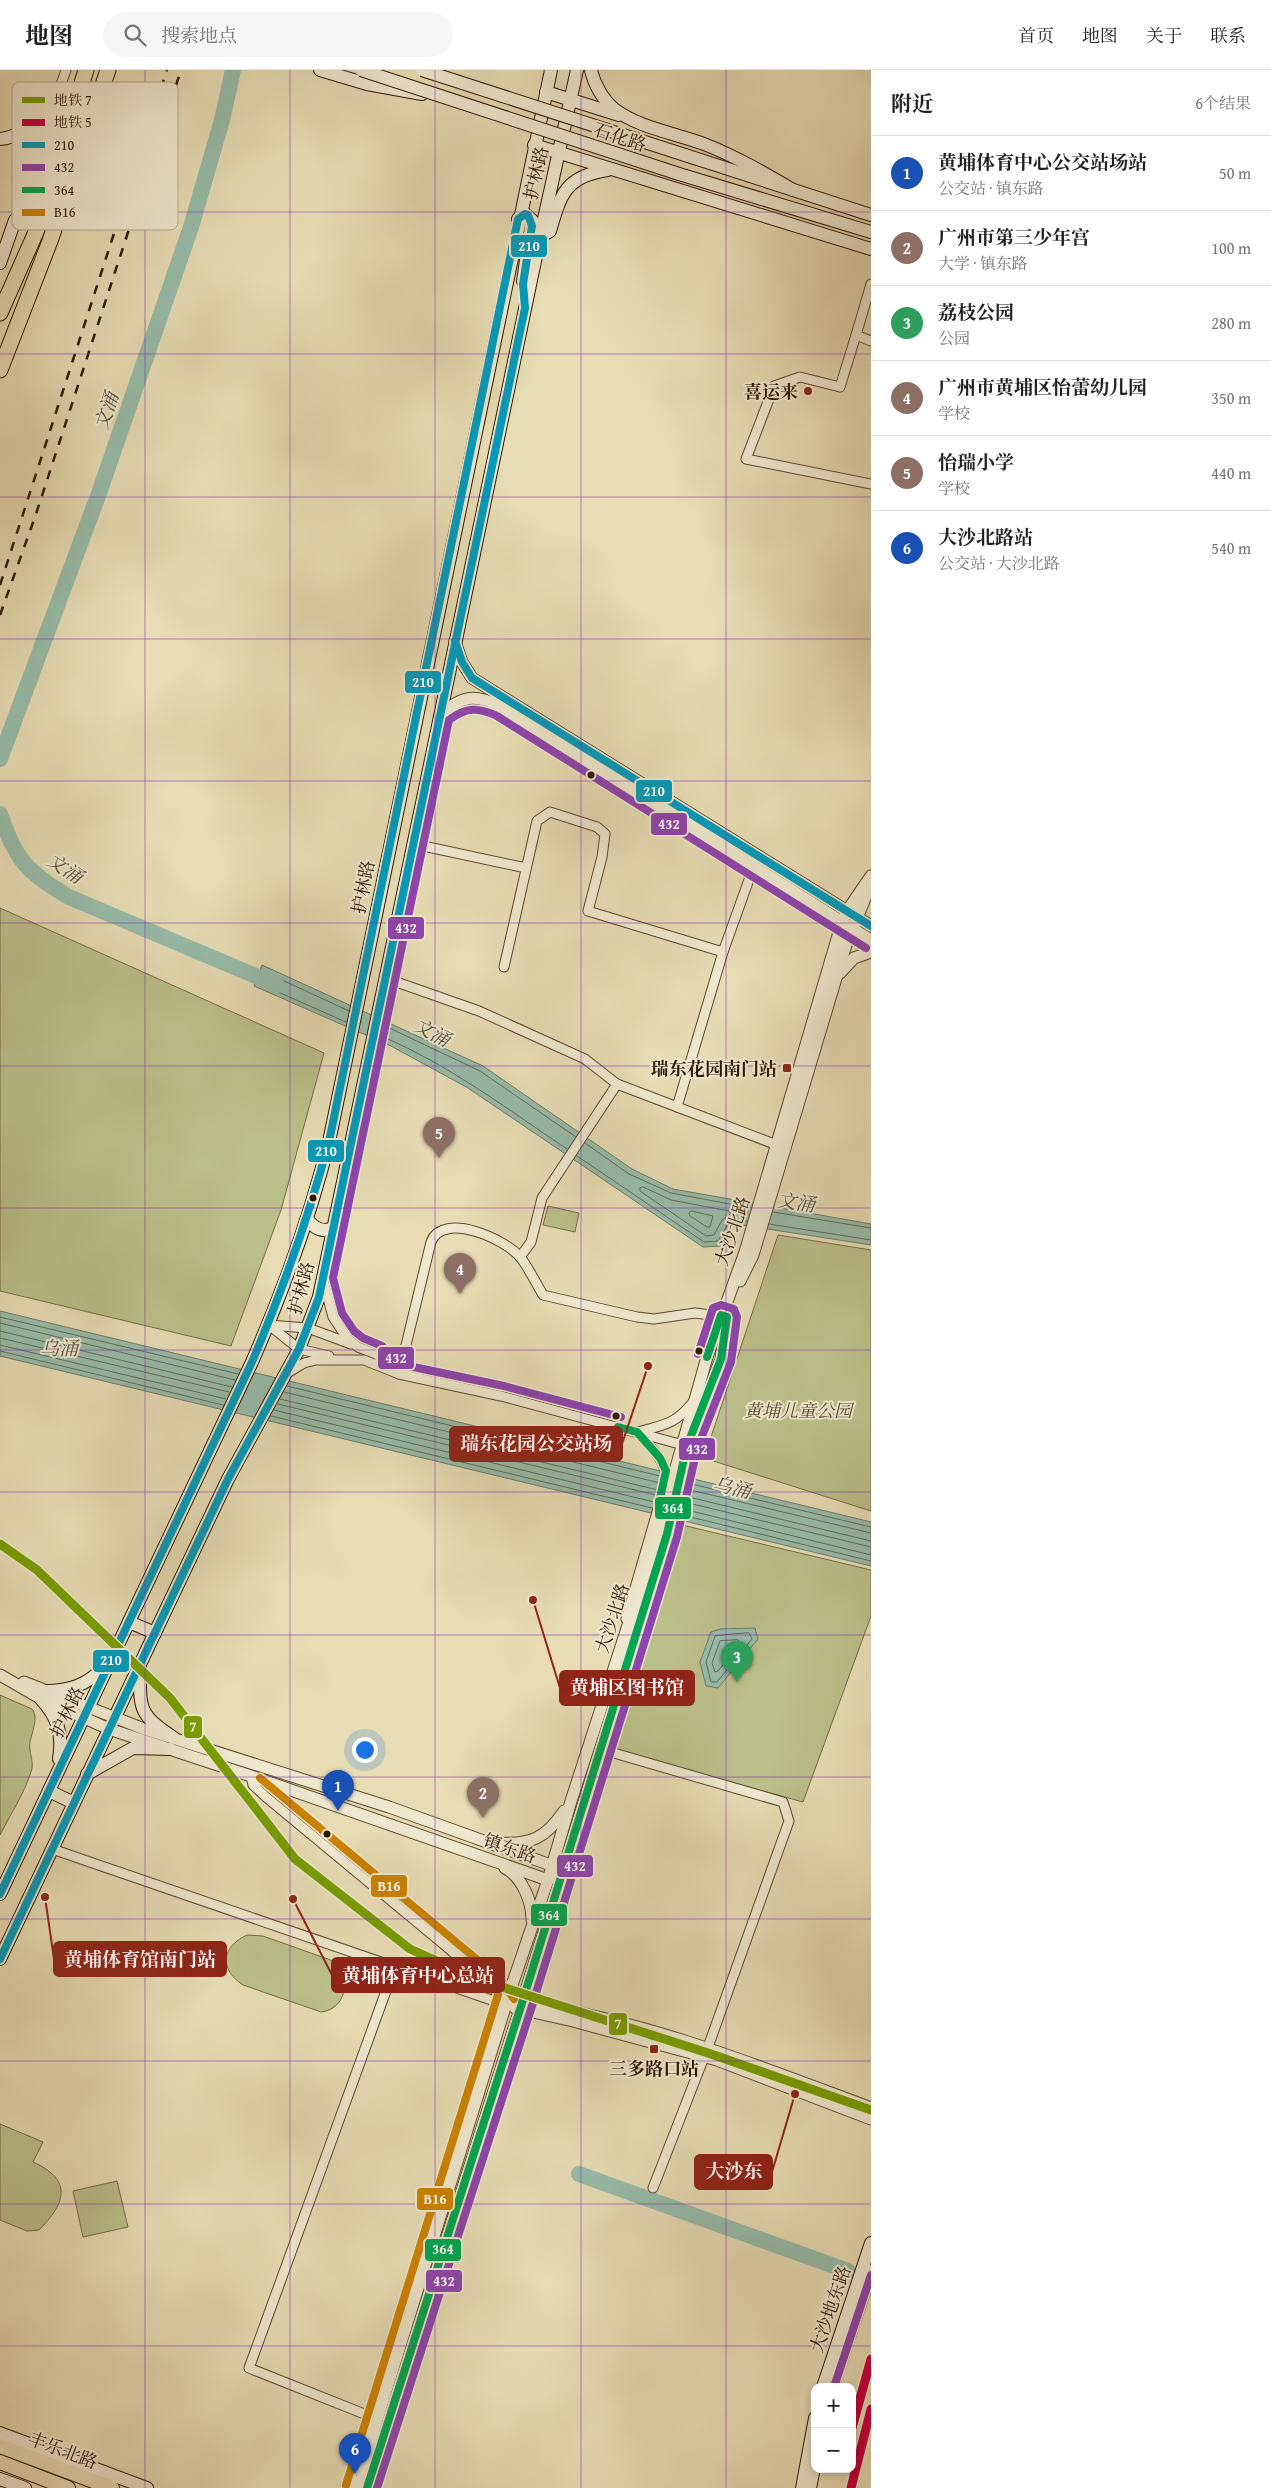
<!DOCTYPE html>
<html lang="zh">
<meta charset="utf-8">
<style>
body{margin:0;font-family:"Gentium Book Plus","Noto Serif SC",serif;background:#f6f6f6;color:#202124}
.controls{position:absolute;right:15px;bottom:15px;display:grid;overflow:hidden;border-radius:10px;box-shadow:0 2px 8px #0003}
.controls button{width:45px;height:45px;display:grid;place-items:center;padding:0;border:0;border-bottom:1px solid #e0e0e0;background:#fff;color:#202124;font:25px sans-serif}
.you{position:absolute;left:364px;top:1679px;width:18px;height:18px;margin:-12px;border:4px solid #fff;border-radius:50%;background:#1a73e8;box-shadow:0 0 0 8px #1a73e833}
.badge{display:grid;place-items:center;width:32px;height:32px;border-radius:50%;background:#8f2418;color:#fff;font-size:16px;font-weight:700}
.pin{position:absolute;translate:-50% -41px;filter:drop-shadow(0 1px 2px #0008)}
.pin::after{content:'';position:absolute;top:26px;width:18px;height:15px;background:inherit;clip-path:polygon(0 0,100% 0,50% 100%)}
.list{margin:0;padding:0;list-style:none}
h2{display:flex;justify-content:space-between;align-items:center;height:65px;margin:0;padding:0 20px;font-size:21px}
h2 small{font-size:16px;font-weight:400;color:#757577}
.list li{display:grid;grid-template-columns:32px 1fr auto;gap:15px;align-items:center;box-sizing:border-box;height:75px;padding:0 20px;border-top:1px solid #e0e0e0}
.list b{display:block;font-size:19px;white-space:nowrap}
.list p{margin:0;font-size:16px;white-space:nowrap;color:#757577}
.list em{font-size:16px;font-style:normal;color:#757577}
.icon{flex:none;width:28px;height:28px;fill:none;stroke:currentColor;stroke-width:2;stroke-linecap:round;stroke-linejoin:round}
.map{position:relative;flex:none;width:871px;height:2418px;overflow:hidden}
header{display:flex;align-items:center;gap:30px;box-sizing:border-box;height:70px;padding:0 25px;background:#fff;border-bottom:1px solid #e0e0e0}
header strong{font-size:24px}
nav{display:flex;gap:28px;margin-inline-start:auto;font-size:18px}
.search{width:350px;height:45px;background:#f6f6f6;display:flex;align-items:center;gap:12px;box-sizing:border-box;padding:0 18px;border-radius:28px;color:#757577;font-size:19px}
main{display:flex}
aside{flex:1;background:#fff}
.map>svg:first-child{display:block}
</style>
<header>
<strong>地图</strong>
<div class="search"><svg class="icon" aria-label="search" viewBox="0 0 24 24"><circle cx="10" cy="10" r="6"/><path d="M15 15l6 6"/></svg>搜索地点</div>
<nav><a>首页</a><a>地图</a><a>关于</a><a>联系</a></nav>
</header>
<main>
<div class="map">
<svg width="871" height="2418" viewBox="0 0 871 2418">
<rect width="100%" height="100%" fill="#e7dcb4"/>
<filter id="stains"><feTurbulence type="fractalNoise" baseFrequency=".004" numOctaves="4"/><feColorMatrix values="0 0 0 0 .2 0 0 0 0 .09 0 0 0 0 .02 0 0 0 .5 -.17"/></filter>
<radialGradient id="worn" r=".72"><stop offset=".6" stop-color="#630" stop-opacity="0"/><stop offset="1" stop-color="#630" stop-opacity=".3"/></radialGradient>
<g fill="#bbbf89" stroke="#756b46">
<path d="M0 838 324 983 281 1140 231 1276 0 1221Z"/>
<path d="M548 1136 579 1143 575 1162 543 1155Z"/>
<path d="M778 1165 871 1180V1441L704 1388Z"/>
<path d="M678 1454 871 1500V1546L803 1732 604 1677Z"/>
<path d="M0 1625 32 1639C39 1647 32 1662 30 1672 28 1683 35 1691 31 1702 24 1724 10 1745 0 1765Z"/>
<path d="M247 1865 263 1866 339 1893C350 1911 346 1939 321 1942L243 1915C219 1899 221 1877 247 1865Z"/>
<path d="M0 2054 43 2072 33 2092C73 2110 66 2133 39 2160L27 2161 0 2150Z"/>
<path d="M117 2111 128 2157 83 2167 73 2121Z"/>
</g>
<g fill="#97bcaa" stroke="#6d7a67">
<path d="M262 895 483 996 632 1099 673 1119 871 1154V1175L742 1155 731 1157 721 1176 703 1177 468 1018 391 976 254 916Z"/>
<path d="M0 1241 871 1452V1496L0 1286Z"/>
<path d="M755 1558 758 1569 718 1618 706 1616 700 1592 711 1562 720 1559Z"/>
</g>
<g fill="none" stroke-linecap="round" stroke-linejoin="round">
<g stroke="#636a56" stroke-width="1">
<path d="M346 952 262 915 264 904 267 903 349 941"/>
<path d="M383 955 480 1001 576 1067"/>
<path d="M381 966C448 994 507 1039 567 1079"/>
<path d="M585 1073 629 1104 671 1123 751 1138"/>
<path d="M577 1086 704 1172 718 1171 729 1152 747 1151"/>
<path d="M643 1117 671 1130 729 1141 731 1144 722 1150 714 1165 706 1166 640 1121V1118Z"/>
<path d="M692 1141 713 1146 710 1157H707L690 1146 689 1143Z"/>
<path d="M773 1142 871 1158"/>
<path d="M769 1154 871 1170"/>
<path d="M0 1247 238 1304"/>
<path d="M0 1253 235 1310"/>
<path d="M0 1261 232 1317"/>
<path d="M0 1268 229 1322"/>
<path d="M0 1275 226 1329"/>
<path d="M0 1281 223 1335"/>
<path d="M287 1316 660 1406"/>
<path d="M284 1322 660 1413"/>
<path d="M280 1329 658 1420"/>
<path d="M278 1334 656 1425"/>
<path d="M274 1340 654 1432"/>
<path d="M271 1346 652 1438"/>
<path d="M679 1411 871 1457"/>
<path d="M678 1417 871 1463"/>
<path d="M676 1424 871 1471"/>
<path d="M680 1431 871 1477"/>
<path d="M679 1438 871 1485"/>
<path d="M678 1444 871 1491"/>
<path d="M749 1563 752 1569 717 1612H711L706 1592 715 1566Z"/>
<path d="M738 1570 740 1574 718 1601 715 1602 712 1593 720 1571Z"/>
</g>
<g stroke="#97bcaa" stroke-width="16">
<path d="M0 689 98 426 191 157 222 50 233 0"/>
<path d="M0 744C16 791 27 802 69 827L277 915"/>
<path d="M579 2104 848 2201"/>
</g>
<defs>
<g id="minor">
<path d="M15 150 66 0"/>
<path d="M871 214 856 265 871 271"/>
<path d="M856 265 840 317 800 307 774 316 746 389 871 414"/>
<path d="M414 774 526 798"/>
<path d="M504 897 537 751 550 742 597 757 605 764 602 787 588 841 723 882"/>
<path d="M385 908 479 941 585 989 617 1014 777 1075"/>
<path d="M677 1037 723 882 756 790"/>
<path d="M520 1187 531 1172 542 1128 617 1014"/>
<path d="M324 1213 333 1247 347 1268 358 1277 376 1284 393 1299"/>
<path d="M268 1255 308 1258 351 1274"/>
<path d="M269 1255 299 1279 329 1286"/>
<path d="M289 1302 304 1293 316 1290H364L399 1304 501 1326 687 1376"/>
<path d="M399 1304 431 1172C443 1141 506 1169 521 1188 529 1199 536 1213 543 1225L637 1247 654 1249 695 1243 727 1247"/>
<path d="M638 1362C664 1355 676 1354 693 1332"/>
<path d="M626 1549 666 1411C667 1390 650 1377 637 1362"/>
<path d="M600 1679 783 1732 789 1751 708 1977 653 2118"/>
<path d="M251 1706 253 1715 266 1727 447 1877 492 1916 506 1935"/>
<path d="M52 1779 506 1935"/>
<path d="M377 2349 249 2298 394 1899"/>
</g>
<g id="tertiary">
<path d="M455 571 462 592 472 608 871 856"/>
<path d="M440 644C464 625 475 624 502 637L871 870"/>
<path d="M840 903 854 888 871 882"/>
<path d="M740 1211 753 1185 846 875 870 816"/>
<path d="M693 1361 721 1289 729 1240"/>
<path d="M0 1605 40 1628 109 1659 251 1706 548 1810 554 1806"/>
<path d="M24 1612 144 1659 389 1737 559 1798"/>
<path d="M498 1773C531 1775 546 1768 564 1741"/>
<path d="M505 1798C522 1807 532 1831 532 1850"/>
<path d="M528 1934C648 1951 758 1996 871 2038"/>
<path d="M515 1938 573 1951 717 1990 871 2049"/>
<path d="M356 2418 511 1918 548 1810 571 1731 655 1472 707 1287 745 1182 842 852 847 841 871 806"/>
<path d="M367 2418 522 1933 667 1464 673 1431"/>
</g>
<g id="secondary">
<path d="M320 0 367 14 422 24"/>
<path d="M591 0C594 14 603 30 614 39 639 58 675 63 704 74 735 86 764 103 793 120"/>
<path d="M546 22 619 45"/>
<path d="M0 69C25 67 41 45 57 28"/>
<path d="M534 75 871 179"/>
<path d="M685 85 871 145"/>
<path d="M679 104 871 162"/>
<path d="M518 149 525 144 532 150 523 211"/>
<path d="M540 167 550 161C561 123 566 106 608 100"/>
<path d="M0 193 15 150"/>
<path d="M307 1149C314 1158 323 1164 334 1157"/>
<path d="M129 1552 155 1563"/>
<path d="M140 1598C140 1640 138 1644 174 1668"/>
<path d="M45 1621C70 1621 87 1615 104 1597"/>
<path d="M40 1628C58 1647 63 1664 59 1689"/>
<path d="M87 1704 133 1678 170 1679"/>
<path d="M49 1721 74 1733"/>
<path d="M0 1824 252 1292C284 1219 311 1145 330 1067L551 0"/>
<path d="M0 1889 228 1409 299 1279 319 1227 540 167 577 0"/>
<path d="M823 2317 871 2173"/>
<path d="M832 2317 871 2201"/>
<path d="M0 2363 147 2418"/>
<path d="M0 2409 25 2418"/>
<path d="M802 2418 815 2348"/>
<path d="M810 2418 815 2393"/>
</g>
<g id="primary">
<path d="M0 2376 112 2418"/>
<path d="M0 2392 68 2418"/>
</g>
<g id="trunk">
<path d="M0 243 36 162 86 0"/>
<path d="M0 300 50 171 108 0"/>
</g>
</defs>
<use href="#minor" stroke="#5d482f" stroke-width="11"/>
<use href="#tertiary" stroke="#5d482f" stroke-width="13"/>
<use href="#secondary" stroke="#2f1703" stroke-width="14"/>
<use href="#primary" stroke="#2f1703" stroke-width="16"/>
<use href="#trunk" stroke="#2f1703" stroke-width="17"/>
<use href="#minor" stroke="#efe8ce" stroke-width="9"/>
<use href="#tertiary" stroke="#efe8ce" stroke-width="11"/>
<use href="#secondary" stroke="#efe8ce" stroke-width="12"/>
<use href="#primary" stroke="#e7dcb4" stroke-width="14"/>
<use href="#trunk" stroke="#e7dcb4" stroke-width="15"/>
<g stroke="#2f1703" stroke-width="2.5" stroke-dasharray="9 9" stroke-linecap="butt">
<path d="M0 515 167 0"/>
<path d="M0 545 36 444 181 0"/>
</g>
<defs>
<g id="secondary-bridge">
<path d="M361 0 679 104"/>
<path d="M422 0 685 85"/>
</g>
</defs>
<use href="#secondary-bridge" stroke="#2f1703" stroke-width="14" stroke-linecap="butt"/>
<use href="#secondary-bridge" stroke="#efe8ce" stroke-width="12"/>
<defs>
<g id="bus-1">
<path d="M455 571 462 592 472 608 871 856"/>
<path d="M0 1824 252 1292C283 1219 310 1144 330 1067L518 149 525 144 528 145 532 156 523 214 525 238 319 1227 299 1279 228 1409 0 1889"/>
</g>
<g id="bus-2">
<path d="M621 1347 504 1316 404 1295 382 1276 363 1268 354 1261 342 1243 333 1208 449 650C466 637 478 637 497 646L866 878"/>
<path d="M834 2317 871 2205"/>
<path d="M377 2418 532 1936 677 1467 697 1379 731 1292 737 1247 734 1239 721 1235 713 1238 698 1284"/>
</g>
<g id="bus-3">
<path d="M618 1357 637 1362 660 1388 666 1401 659 1433"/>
<path d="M367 2418 522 1933 667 1464 687 1376 721 1289 727 1247 721 1245 707 1287"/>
</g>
<g id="bus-4">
<path d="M260 1708 499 1908 514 1929"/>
<path d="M346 2415 501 1915"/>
</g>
</defs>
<use href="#bus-1" stroke="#efe8ce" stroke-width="11"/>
<use href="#bus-2" stroke="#efe8ce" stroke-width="11"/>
<use href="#bus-3" stroke="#efe8ce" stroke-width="11"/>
<use href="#bus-4" stroke="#efe8ce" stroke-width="11"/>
<use href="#bus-1" stroke="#059aba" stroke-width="8"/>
<use href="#bus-2" stroke="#8e44ad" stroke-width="8"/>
<use href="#bus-3" stroke="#00a651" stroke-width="8"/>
<use href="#bus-4" stroke="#cb8201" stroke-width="8"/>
<defs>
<path id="metro-1" d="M0 1474 37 1500 170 1628 295 1789 410 1879 477 1909 711 1984 871 2040"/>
<g id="metro-2">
<path d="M852 2358 871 2289"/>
<path d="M851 2418 871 2339"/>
</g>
</defs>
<use href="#metro-1" stroke="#efe8ce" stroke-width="12"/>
<use href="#metro-2" stroke="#efe8ce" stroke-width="12"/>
<use href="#metro-1" stroke="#789d01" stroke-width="9"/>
<use href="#metro-2" stroke="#c5003e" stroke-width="9"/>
</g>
<path fill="none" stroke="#7b2cbf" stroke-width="1" stroke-opacity="0.55" d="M145 0V2418M290 0V2418M435 0V2418M581 0V2418M726 0V2418M0 142H871M0 284H871M0 427H871M0 569H871M0 711H871M0 853H871M0 996H871M0 1138H871M0 1280H871M0 1422H871M0 1565H871M0 1707H871M0 1849H871M0 1991H871M0 2134H871M0 2276H871"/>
<g fill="#8f2418" stroke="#efe8ce" stroke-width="2">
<circle cx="808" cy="321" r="5"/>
<rect x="782" y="993" width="10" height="10" rx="2.5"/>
<rect x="649" y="1974" width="10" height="10" rx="2.5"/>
</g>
<g fill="#2f1703" stroke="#efe8ce" stroke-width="2">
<circle cx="591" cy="705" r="4.5"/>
<circle cx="313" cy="1128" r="4.5"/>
<circle cx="699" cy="1281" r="4.5"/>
<circle cx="616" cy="1346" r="4.5"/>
<circle cx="327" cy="1764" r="4.5"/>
</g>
<g text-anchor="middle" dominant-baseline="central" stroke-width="4" stroke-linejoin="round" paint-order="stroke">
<g font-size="18" fill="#2f1703" stroke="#efe8ce">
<text transform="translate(620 67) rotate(18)">石化路</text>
<text transform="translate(536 103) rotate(-77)">护林路</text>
<text transform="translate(363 817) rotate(-79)">护林路</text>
<text transform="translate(732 1161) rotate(-71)">大沙北路</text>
<text transform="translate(301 1218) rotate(-75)">护林路</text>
<text transform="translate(612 1548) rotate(-72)">大沙北路</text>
<text transform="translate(67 1642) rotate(-64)">护林路</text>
<text transform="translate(510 1778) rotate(19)">镇东路</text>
<text transform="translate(830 2239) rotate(-71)">大沙地东路</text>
<text transform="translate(63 2380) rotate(21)">丰乐北路</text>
</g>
<g font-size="18" font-weight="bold" fill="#2f1703" stroke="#efe8ce" text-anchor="end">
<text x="798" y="321">喜运来</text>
<text x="777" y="998">瑞东花园南门站</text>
<text x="654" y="1998" text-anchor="middle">三多路口站</text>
</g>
<g font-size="18" font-style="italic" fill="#59492b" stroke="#efe8ce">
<text x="798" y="1340">黄埔儿童公园</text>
</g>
<g font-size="19" font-style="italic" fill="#53513d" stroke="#efe8ce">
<text transform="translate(106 341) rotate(-71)">文涌</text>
<text transform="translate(65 798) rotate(33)">文涌</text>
<text transform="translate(432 962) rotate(27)">文涌</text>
<text transform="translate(796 1132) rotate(8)">文涌</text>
<text x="59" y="1278">乌涌</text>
<text transform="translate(732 1417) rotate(14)">乌涌</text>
</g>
</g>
<rect x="12" y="12" width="166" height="148" rx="8" fill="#efe8ce" stroke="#b5a991" stroke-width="1"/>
<rect x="22" y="27" width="23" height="6" fill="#789d01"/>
<rect x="22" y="49" width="23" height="7" fill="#c5003e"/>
<rect x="22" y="72" width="23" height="6" fill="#059aba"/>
<rect x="22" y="94" width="23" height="7" fill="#8e44ad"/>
<rect x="22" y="117" width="23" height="6" fill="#00a651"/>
<rect x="22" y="139" width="23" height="7" fill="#cb8201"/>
<g font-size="14" fill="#2f1703">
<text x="54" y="35">地铁 7</text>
<text x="54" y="57">地铁 5</text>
<text x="54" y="80">210</text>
<text x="54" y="102">432</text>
<text x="54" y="125">364</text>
<text x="54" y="147">B16</text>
</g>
<path fill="none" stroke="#8f2418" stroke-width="2" d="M648 1296L622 1374M533 1530L560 1618M45 1827L54 1889M293 1829L332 1905M795 2024L772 2102"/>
<g fill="#8f2418" stroke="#efe8ce" stroke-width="2">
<circle cx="648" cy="1296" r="5"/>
<circle cx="533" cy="1530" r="5"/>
<circle cx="45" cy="1827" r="5"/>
<circle cx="293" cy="1829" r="5"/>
<circle cx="795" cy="2024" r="5"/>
</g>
<g fill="#8f2418" stroke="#8f2418" stroke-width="2">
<rect x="450" y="1357" width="172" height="34" rx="5"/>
<rect x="560" y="1601" width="134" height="34" rx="5"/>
<rect x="54" y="1872" width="172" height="34" rx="5"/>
<rect x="332" y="1888" width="172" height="34" rx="5"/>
<rect x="695" y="2085" width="77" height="34" rx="5"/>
</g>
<g font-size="19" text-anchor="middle" font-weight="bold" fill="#fff">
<text x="536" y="1380">瑞东花园公交站场</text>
<text x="627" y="1624">黄埔区图书馆</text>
<text x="140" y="1896">黄埔体育馆南门站</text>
<text x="418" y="1912">黄埔体育中心总站</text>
<text x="734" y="2108">大沙东</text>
</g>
<g stroke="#efe8ce" stroke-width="2">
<rect x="510" y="164" width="38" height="24" rx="5" fill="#059aba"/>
<rect x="404" y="600" width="38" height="24" rx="5" fill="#059aba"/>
<rect x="635" y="709" width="38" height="24" rx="5" fill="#059aba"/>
<rect x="650" y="742" width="38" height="24" rx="5" fill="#8e44ad"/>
<rect x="387" y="846" width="38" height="24" rx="5" fill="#8e44ad"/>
<rect x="307" y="1069" width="38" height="24" rx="5" fill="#059aba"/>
<rect x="377" y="1276" width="38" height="24" rx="5" fill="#8e44ad"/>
<rect x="678" y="1367" width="38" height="24" rx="5" fill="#8e44ad"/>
<rect x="654" y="1426" width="38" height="24" rx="5" fill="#00a651"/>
<rect x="92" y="1579" width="38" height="24" rx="5" fill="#059aba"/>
<rect x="183" y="1645" width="20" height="24" rx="5" fill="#789d01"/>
<rect x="556" y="1784" width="38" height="24" rx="5" fill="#8e44ad"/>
<rect x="370" y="1804" width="38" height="24" rx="5" fill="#cb8201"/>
<rect x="530" y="1833" width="38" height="24" rx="5" fill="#00a651"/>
<rect x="608" y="1942" width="20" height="24" rx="5" fill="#789d01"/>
<rect x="416" y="2117" width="38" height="24" rx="5" fill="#cb8201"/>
<rect x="424" y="2168" width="38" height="24" rx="5" fill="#00a651"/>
<rect x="425" y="2199" width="38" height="24" rx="5" fill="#8e44ad"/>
</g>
<g font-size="14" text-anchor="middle" font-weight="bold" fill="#fff">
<text x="529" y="181">210</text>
<text x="423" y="617">210</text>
<text x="654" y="726">210</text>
<text x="669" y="759">432</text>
<text x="406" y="863">432</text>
<text x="326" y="1086">210</text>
<text x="396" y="1293">432</text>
<text x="697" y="1384">432</text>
<text x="673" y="1443">364</text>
<text x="111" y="1595">210</text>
<text x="193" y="1662">7</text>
<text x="575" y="1801">432</text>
<text x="389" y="1821">B16</text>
<text x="549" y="1850">364</text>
<text x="618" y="1959">7</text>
<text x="435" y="2134">B16</text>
<text x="443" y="2184">364</text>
<text x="444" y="2216">432</text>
</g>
<rect width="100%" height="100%" filter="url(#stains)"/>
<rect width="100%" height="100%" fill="url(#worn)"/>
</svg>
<div class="controls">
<button>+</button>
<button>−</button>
</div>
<div class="you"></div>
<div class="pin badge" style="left:338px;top:1741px;background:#1a4fb4">1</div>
<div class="pin badge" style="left:483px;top:1748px;background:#8d6e63">2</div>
<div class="pin badge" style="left:737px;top:1612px;background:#2e9e5b">3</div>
<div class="pin badge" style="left:460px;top:1224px;background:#8d6e63">4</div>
<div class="pin badge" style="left:439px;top:1088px;background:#8d6e63">5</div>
<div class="pin badge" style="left:355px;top:2404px;background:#1a4fb4">6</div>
</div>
<aside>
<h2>附近<small>6个结果</small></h2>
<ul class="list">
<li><span class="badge" style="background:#1a4fb4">1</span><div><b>黄埔体育中心公交站场站</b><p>公交站 · 镇东路</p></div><em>50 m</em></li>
<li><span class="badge" style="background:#8d6e63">2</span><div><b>广州市第三少年宫</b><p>大学 · 镇东路</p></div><em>100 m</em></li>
<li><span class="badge" style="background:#2e9e5b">3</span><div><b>荔枝公园</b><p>公园</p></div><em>280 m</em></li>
<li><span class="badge" style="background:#8d6e63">4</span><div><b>广州市黄埔区怡蕾幼儿园</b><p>学校</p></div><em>350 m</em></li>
<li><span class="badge" style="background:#8d6e63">5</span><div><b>怡瑞小学</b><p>学校</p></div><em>440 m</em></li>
<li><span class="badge" style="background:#1a4fb4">6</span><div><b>大沙北路站</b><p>公交站 · 大沙北路</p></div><em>540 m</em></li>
</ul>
</aside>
</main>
